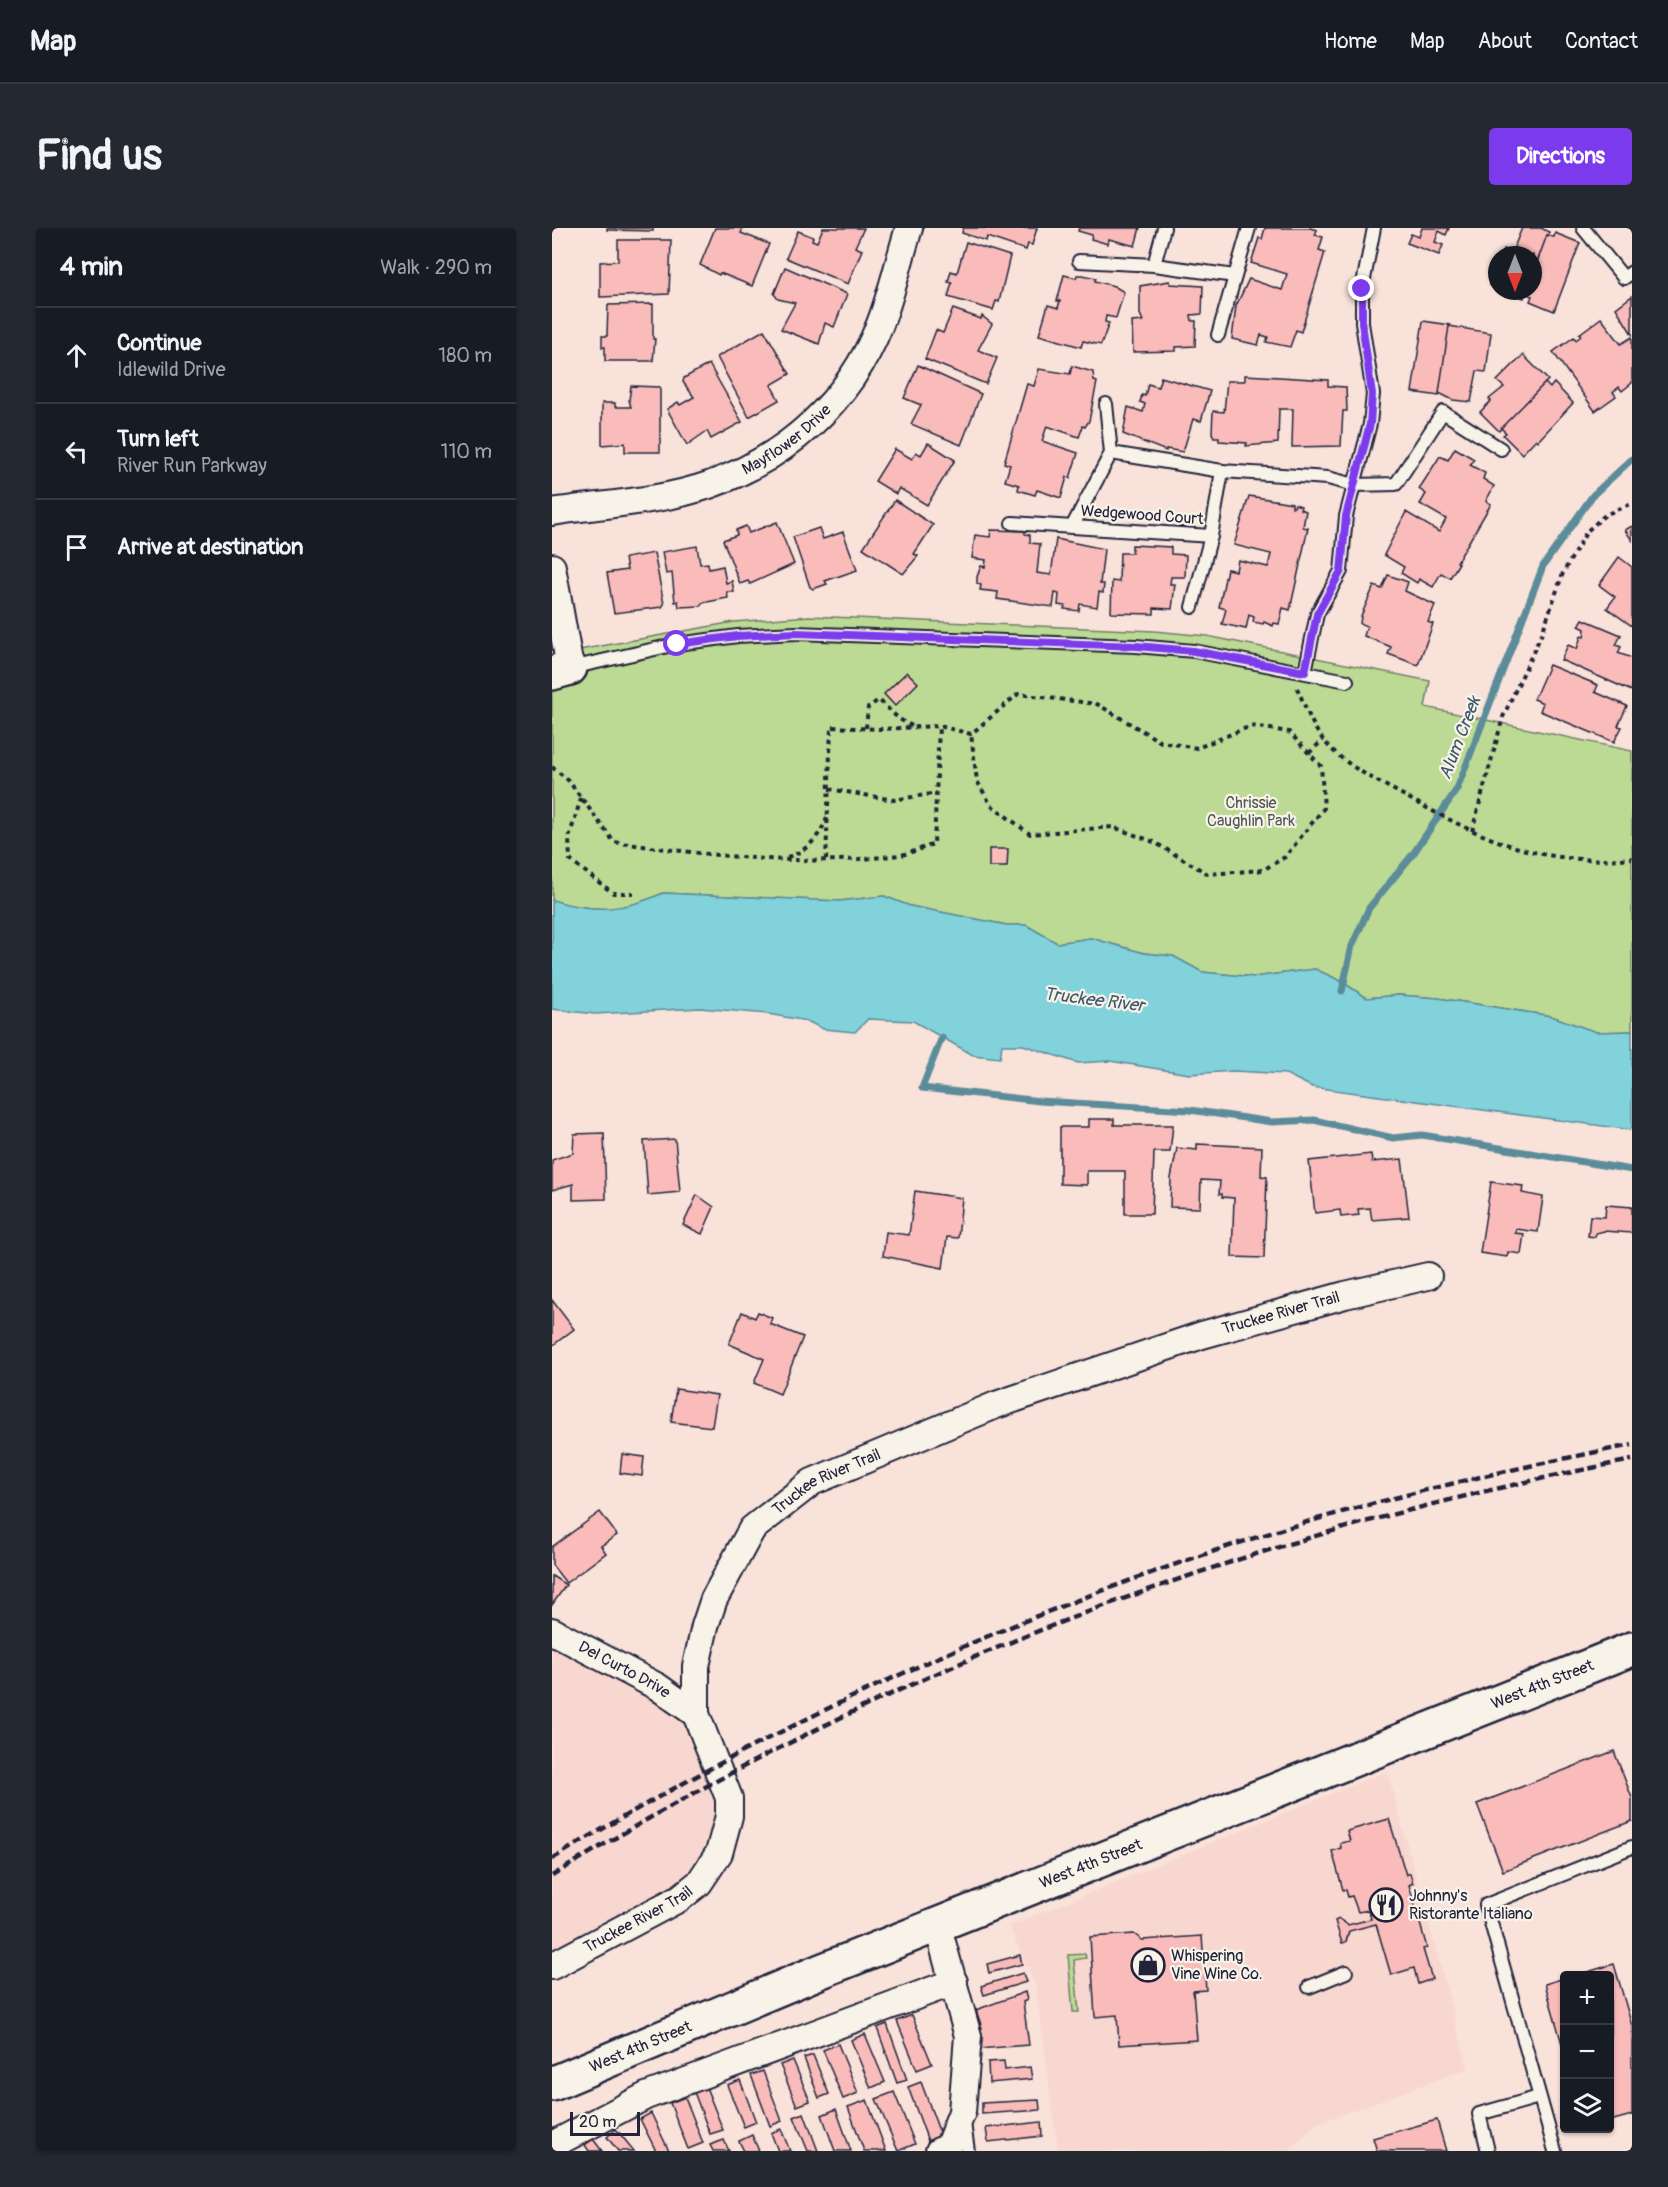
<!DOCTYPE html>
<meta charset="utf-8">
<style>
body{margin:0;font-family:Pangolin,sans-serif;background:#242831;color:#f1f3f6}
.controls{position:absolute;right:18px;bottom:18px;display:grid;overflow:hidden;border-radius:6px;box-shadow:0 2px 4px #0004}
.controls button{width:54px;height:54px;display:grid;place-items:center;padding:0;border:0;border-bottom:2px solid #363941;background:#171b24;color:#f1f3f6;font:30px sans-serif}
.compass{position:absolute;left:936px;top:18px;width:54px;height:54px;border-radius:50%;background:#171b24;box-shadow:0 2px 4px #0004;rotate:180deg}
.scale{position:absolute;left:18px;bottom:15px;width:70px;box-sizing:border-box;padding-left:6px;border:3px solid #22223b;border-top:0;font-size:16px;line-height:21px;white-space:nowrap;color:#22223b;-webkit-text-stroke:4px #f7f3e8;paint-order:stroke}
.stop{position:absolute;width:18px;height:18px;margin:-14px;border:4px solid #7c3aed;border-radius:50%;background:#fff}
.stop.end{background:#7c3aed;border-color:#fff;box-shadow:0 2px 6px #0008}
.list{margin:0;padding:0;list-style:none}
h2{display:flex;justify-content:space-between;align-items:center;height:78px;margin:0;padding:0 24px;font-size:26px}
h2 small{font-size:20px;font-weight:400;color:#9ea1a6}
.list li{display:grid;grid-template-columns:39px 1fr auto;gap:18px;align-items:center;box-sizing:border-box;height:96px;padding:0 24px;border-top:2px solid #363941}
.list b{display:block;font-size:22px;white-space:nowrap}
.list p{margin:0;font-size:20px;white-space:nowrap;color:#9ea1a6}
.list em{font-size:20px;font-style:normal;color:#9ea1a6}
.icon{flex:none;width:33px;height:33px;fill:none;stroke:currentColor;stroke-width:2;stroke-linecap:round;stroke-linejoin:round}
.map{position:relative;flex:none;width:1080px;height:1923px;overflow:hidden;border-radius:6px}
header{display:flex;align-items:center;gap:36px;box-sizing:border-box;height:84px;padding:0 30px;background:#171b24;border-bottom:2px solid #363941}
header strong{font-size:28px}
nav{display:flex;gap:33px;margin-inline-start:auto;font-size:21px}
.intro{display:flex;align-items:center;justify-content:space-between;box-sizing:border-box;height:144px;padding:0 36px}
h1{margin:0;font-size:42px}
.button{padding:15px 27px;border-radius:6px;background:#7c3aed;color:#fff;font-size:21px;font-weight:700}
main{display:flex;gap:36px;padding:0 36px}
aside{flex:1;background:#171b24;border-radius:6px;box-shadow:0 2px 4px #0004}
.map>svg:first-child{display:block}
</style>
<header>
<strong>Map</strong>
<nav><a>Home</a><a>Map</a><a>About</a><a>Contact</a></nav>
</header>
<div class="intro"><h1>Find us</h1><a class="button">Directions</a></div>
<main>
<aside>
<h2>4 min<small>Walk · 290 m</small></h2>
<ul class="list">
<li><svg class="icon" aria-label="ahead" viewBox="0 0 24 24"><path d="M12 20V5M6 11l6-6 6 6"/></svg><div><b>Continue</b><p>Idlewild Drive</p></div><em>180 m</em></li>
<li><svg class="icon" aria-label="left" viewBox="0 0 24 24"><path d="M17 20v-9H6M10 6l-5 5 5 5"/></svg><div><b>Turn left</b><p>River Run Parkway</p></div><em>110 m</em></li>
<li><svg class="icon" aria-label="arrive" viewBox="0 0 24 24"><path d="M6 21V4h12l-3 4 3 4H6"/></svg><div><b>Arrive at destination</b></div></li>
</ul>
</aside>
<div class="map">
<svg width="1080" height="1923" viewBox="0 0 1080 1923">
<rect width="100%" height="100%" fill="#f8e2da"/>
<filter id="ink" filterUnits="userSpaceOnUse"><feTurbulence type="fractalNoise" baseFrequency=".0167" numOctaves="2"/><feDisplacementMap in="SourceGraphic" scale="12" xChannelSelector="R" yChannelSelector="G"/><feConvolveMatrix kernelMatrix="1 2 1 2 8 2 1 2 1" color-interpolation-filters="sRGB"/></filter>
<g filter="url(#ink)">
<g fill="#f8d7d0">
<path d="M0 1414 107 1474 133 1494 165 1566 163 1594 152 1623 137 1647 98 1676 0 1722Z"/>
<path d="M835 1543 916 1840 764 1896 736 1923H506L484 1758 457 1698Z"/>
</g>
<g fill="#bcda93" stroke="#6f7e67" stroke-width="1.5">
<path d="M257 388 602 403 655 408 878 453 873 479 1080 523V803L1044 804 999 788 886 770 847 767 815 770 787 752 763 741 702 749 650 744 621 728 592 725 539 710 505 715 474 697H455L358 678 332 668 287 673 111 665 82 678 53 681 19 678 0 672V427L182 394Z"/>
<path d="M533 1726 534 1730 522 1732 527 1784H521L516 1727Z"/>
</g>
<path fill="#81d2da" stroke="#5b8c9a" stroke-width="1.5" d="M111 665 287 673 332 668 358 678 455 697H474L505 715 539 710 592 725 621 728 650 744 702 749 763 741 787 752 815 770 847 767 886 770 999 788 1044 804 1080 803V902L760 859 734 846 682 843 637 846 558 833 526 835 471 817H450L448 830 421 827 361 793 316 791 303 804 271 801 255 793 216 786 148 780 43 786 0 781V672C42 685 72 683 111 665Z"/>
<g fill="none" stroke-linecap="round" stroke-linejoin="round">
<g stroke="#5b8c9a" stroke-width="7">
<path d="M790 763 800 718 817 680 861 626 905 561 991 338 1041 267 1080 231"/>
<path d="M390 809 370 860 488 873 638 882 720 894 762 892 841 910 870 907 1080 942"/>
</g>
</g>
<g fill="#f9bcba" stroke="#22223b" stroke-width="1.5">
<path d="M55 0H101V3L55 2Z"/>
<path d="M163 0H191L189 5 217 16 200 58 168 45 167 47 148 37Z"/>
<path d="M271 0H312L303 19 310 22 296 56 234 30 246 3 261 9 260 12 265 14Z"/>
<path d="M411 0H485L480 17 476 16 474 22 435 9 434 13 410 5Z"/>
<path d="M527 0H588L583 18 557 11 556 16 539 11 540 7 526 3Z"/>
<path d="M713 0H758L765 2 763 7 771 9 767 22 773 24 749 104 744 102 738 119 714 114 716 109 709 107 706 117 680 111 684 78 697 51 730 62 735 46 699 35 707 10 710 11Z"/>
<path d="M870 0H897L894 7 887 3 883 14 891 17 887 27 855 15 859 6 867 9Z"/>
<path d="M970 0H989L997 4 981 45V27H950L952 21 960 24Z"/>
<path d="M1003 5 1028 15 1002 83 978 73 980 68 973 65 981 63V45L995 7 1002 9Z"/>
<path d="M66 12H119L117 66 48 69V34L66 33Z"/>
<path d="M414 14 458 28 447 74 444 73 441 82 396 69 400 55 396 54 399 43 405 45Z"/>
<path d="M233 39 295 66 282 99 273 95 267 116 229 101 243 75 226 71 222 66Z"/>
<path d="M945 40V60L938 57Z"/>
<path d="M512 47 524 50 525 47H531L544 50 543 53 562 58 572 64 564 90 554 88 553 94 557 95 549 117 531 113 529 119 487 107 496 77 506 80 508 73H505Z"/>
<path d="M618 53V56L651 58 650 86 639 87 640 93H644L643 118 624 119V123L581 124 580 94 591 93 588 86V58Z"/>
<path d="M951 63H974L972 70Z"/>
<path d="M1080 68V106L1064 80Z"/>
<path d="M101 76V111H103L101 133H53V119H50V108H55L56 77Z"/>
<path d="M401 81 429 91 430 88 440 96 426 122 445 130 434 156 373 131 384 102 391 105Z"/>
<path d="M1049 90 1069 116 1080 109V155L1070 163 1067 159 1061 164 1064 168 1043 183 1001 124 1022 109 1024 112 1029 108 1027 106Z"/>
<path d="M871 93 898 97 887 168 860 164Z"/>
<path d="M897 98 939 105 934 144 925 143 919 174 901 172 887 165Z"/>
<path d="M212 102 238 146 219 157 227 172 197 189 165 129Z"/>
<path d="M971 127 996 152 947 203 928 184 939 173 937 171 952 159 945 153Z"/>
<path d="M157 136 190 194 159 211 155 203 135 217 115 181 126 174 128 177 142 169 131 154 132 150Z"/>
<path d="M366 137 429 166 409 217 359 196 369 177 352 170Z"/>
<path d="M520 138 541 144 542 153 545 154 537 193 533 199 531 198 527 209 495 198 490 213 526 225 518 250 515 249 509 270 485 262 483 267 466 262 467 257 453 253 458 237 452 235 475 156 482 158 487 141 518 146Z"/>
<path d="M693 147 776 152V158L794 159 795 183H791L789 218 740 219 741 181H727L726 215 694 218 695 215 667 213V209H662L660 205 661 183 672 184 675 153H693Z"/>
<path d="M609 149 658 163 649 193 641 191 631 224 614 221V223L571 206 576 179 591 184 593 176 588 174 590 167 593 168 596 156 606 159Z"/>
<path d="M993 155 998 160 1002 155 1021 175 986 213 984 211 970 226 951 207 954 205 949 200Z"/>
<path d="M79 158 108 159V224H73V215L50 217V175H63V179H79L77 172Z"/>
<path d="M376 215 403 232 375 277 347 260 344 266 323 253 343 221 360 231 364 224 369 227Z"/>
<path d="M903 220 922 231 918 237 933 245 931 251 942 258 934 273 939 276 905 334 907 335 898 350 889 345 881 359 867 351 865 355 849 345 852 339 832 327 854 284 887 304 894 291 868 276 874 266 867 261 888 228 896 232Z"/>
<path d="M697 268 740 275V279H742L743 276 749 278 748 281 754 283 751 299 756 300 738 382 731 380 727 396 722 395 721 398 712 394 711 396 701 394 702 389 697 387 694 401 670 396 674 381 667 379 675 341 684 343 686 332 716 339 719 326 682 317Z"/>
<path d="M343 272 381 297 362 326 366 328 351 346 311 320Z"/>
<path d="M225 294 242 336 198 356 196 353 188 356 171 312 185 307 184 302 194 298 197 305Z"/>
<path d="M1080 298V312L1073 302Z"/>
<path d="M267 300 271 311 291 304 305 342 273 353 275 356 261 361 258 359 241 309Z"/>
<path d="M439 302 473 303V306L478 307V315L488 316 485 345 499 347 504 311 552 321 548 356H552L551 365 547 364 545 379 528 376 527 383 512 381 513 378 506 377 507 366 503 365 501 379 445 371 446 364 428 362 429 357 425 356V349L429 338 433 339 434 332 420 330 423 307 438 309Z"/>
<path d="M580 317 619 319V326L634 327 633 349H619L618 356H623L620 381 602 380V386L559 385 560 353 567 354 568 325H580Z"/>
<path d="M145 318 148 336 156 335 157 341 171 338 174 355 180 353 182 364H175L176 370 150 375 149 378 127 379 126 373 123 374 120 345 114 346 110 324Z"/>
<path d="M102 325 112 376 110 379 62 385 55 345 75 342 73 330Z"/>
<path d="M1067 329 1080 339V398L1055 380 1063 369 1047 357Z"/>
<path d="M836 347 856 354 853 363 883 377 876 394 881 396 866 437 836 426 839 419 812 408 815 398 808 396 809 388 822 358 830 361Z"/>
<path d="M1031 391 1069 407 1064 417 1069 419 1066 425 1080 430V463L1009 432 1016 417 1025 421 1029 408 1032 409 1033 401 1027 398Z"/>
<path d="M997 437 1046 457 1043 464 1075 478 1066 498 1070 499 1062 514 988 483 991 475 982 471Z"/>
<path d="M355 444 366 455 343 478 332 466Z"/>
<path d="M437 621H456L455 639H437Z"/>
<path d="M537 891H562V897H621L618 924H602L600 986H573V943H535V957L508 956V899H537Z"/>
<path d="M52 905 54 971 21 972V956L0 962V932L21 925 22 906Z"/>
<path d="M123 911 128 964 96 967 92 913Z"/>
<path d="M645 916 710 919 709 948 715 949 712 1030 680 1029 682 970 670 969V966H667L668 953 649 952 648 980 618 979 619 950 625 920 645 922Z"/>
<path d="M819 926 820 934 850 931 857 989 820 992 818 980 806 981 807 987 789 989 788 982 763 985 757 933Z"/>
<path d="M939 954 971 958 970 965 991 969 986 1004 964 1001 963 1005 972 1006 969 1026 956 1024 955 1029 928 1025Z"/>
<path d="M363 963 410 970 406 1010 395 1009 391 1040 331 1028 334 1004 357 1007Z"/>
<path d="M145 967 162 979 150 1006 131 997Z"/>
<path d="M1054 977 1080 979V1005L1052 1003 1044 1005 1043 1009 1036 1008 1038 988 1053 989Z"/>
<path d="M0 1072 22 1101 0 1118Z"/>
<path d="M190 1084 203 1090 206 1084 220 1090 218 1096 251 1109 228 1166 202 1155 212 1131 177 1116Z"/>
<path d="M124 1161 165 1167 160 1199 119 1194Z"/>
<path d="M70 1226 92 1229 90 1248 68 1245Z"/>
<path d="M48 1284 65 1307 49 1318 54 1325 14 1355 0 1337V1319Z"/>
<path d="M0 1348 14 1357 0 1377Z"/>
<path d="M1062 1523 1080 1570V1593L951 1643 925 1576Z"/>
<path d="M837 1591 854 1647 858 1645 861 1655 857 1657 875 1720 871 1721 880 1751 866 1756 862 1740 839 1747 824 1696 797 1703 794 1714 790 1715 783 1693 787 1691 796 1697 819 1691 817 1682 806 1684 800 1668 796 1669 794 1662H791L780 1623 789 1620 788 1615 798 1613 795 1603Z"/>
<path d="M582 1706 590 1712 650 1708 654 1762 641 1763 645 1812 567 1817 565 1787 543 1789 538 1709Z"/>
<path d="M468 1727 470 1736 437 1745 435 1736Z"/>
<path d="M1062 1736 1080 1798V1887L1058 1893V1748H1022Z"/>
<path d="M471 1745 474 1754 432 1767 429 1758Z"/>
<path d="M1012 1750V1823L993 1756Z"/>
<path d="M473 1764 475 1772 471 1774 477 1817 426 1821 424 1802 430 1800 424 1782Z"/>
<path d="M360 1787 380 1836 365 1842 345 1793Z"/>
<path d="M335 1796 355 1852 345 1855 325 1800Z"/>
<path d="M313 1806 333 1854 319 1860 299 1812Z"/>
<path d="M286 1816 306 1865 291 1871 271 1822Z"/>
<path d="M261 1827 277 1866 267 1870 252 1830Z"/>
<path d="M241 1832 258 1873 245 1878 228 1837Z"/>
<path d="M452 1833 453 1842 478 1839 480 1851 437 1855 436 1834Z"/>
<path d="M211 1843 230 1893 218 1898 199 1847Z"/>
<path d="M188 1852 204 1894 192 1899 175 1857Z"/>
<path d="M369 1854 389 1908 376 1913 356 1859Z"/>
<path d="M154 1859 171 1902 158 1906 142 1864Z"/>
<path d="M342 1864 363 1916 346 1923 324 1871Z"/>
<path d="M133 1869 151 1915 136 1921 118 1875Z"/>
<path d="M315 1872 334 1923H312L296 1879Z"/>
<path d="M487 1872 488 1882 430 1886V1875Z"/>
<path d="M284 1881 299 1923H283L270 1887Z"/>
<path d="M99 1885 117 1923H104L88 1891Z"/>
<path d="M252 1885 266 1923H256L242 1889Z"/>
<path d="M885 1892 894 1923H825L821 1910Z"/>
<path d="M489 1894 490 1908 436 1914 434 1900Z"/>
<path d="M64 1901 82 1923H66L55 1909Z"/>
<path d="M229 1901 238 1923H226L219 1905Z"/>
<path d="M200 1907 207 1923H192L187 1913Z"/>
<path d="M41 1911 50 1923H37L33 1917Z"/>
<path d="M172 1912 177 1923H161L158 1917Z"/>
</g>
<g fill="none" stroke-linecap="round" stroke-linejoin="round">
<defs>
<g id="lane">
<path d="M1031 0 1072 50 1080 44"/>
<path d="M527 33 602 37 612 0"/>
<path d="M602 37 683 48"/>
<path d="M666 107 697 0"/>
<path d="M559 225 670 243"/>
<path d="M460 295 659 308"/>
<path d="M520 299 559 225 554 176"/>
<path d="M640 379 659 308 670 243 776 250 802 257 844 256 891 184 949 221"/>
<path d="M19 440 125 416 186 408 244 405 584 418 642 423 795 453"/>
<path d="M753 444 765 386 789 343 794 288 818 196 821 166 810 95V61L822 0"/>
<path d="M757 1759 794 1744"/>
<path d="M412 1895 416 1923"/>
<path d="M936 1923 927 1886 987 1869"/>
<path d="M1003 1923 934 1677 1080 1619"/>
</g>
<g id="street">
<path id="s1" d="M0 284C51 276 108 274 157 257 234 230 298 173 328 96 340 65 347 32 357 0"/>
<path d="M0 339 18 440"/>
<path id="s2" d="M0 1403 106 1459 144 1486"/>
<path d="M385 1696 416 1808 410 1884 396 1920 387 1923"/>
<path id="s3" d="M0 1738 128 1670 147 1655 167 1625 177 1588V1570L144 1486V1438L153 1398 162 1371 200 1301 260 1254 444 1177 650 1107 793 1067 876 1048"/>
<path d="M0 1917 94 1868 402 1754"/>
</g>
<g id="secondary">
<path d="M0 445 18 440"/>
<path id="s4" d="M0 1856 269 1743 1080 1421"/>
</g>
</defs>
<use href="#lane" stroke="#22223b" stroke-width="16"/>
<use href="#street" stroke="#22223b" stroke-width="30"/>
<use href="#secondary" stroke="#22223b" stroke-width="38"/>
<g stroke="#22223b" stroke-width="4" stroke-dasharray="4.5 4.5" stroke-linecap="butt">
<path d="M745 460C753 477 760 499 772 513 793 538 824 552 851 567 929 610 988 639 1080 630"/>
<path d="M314 500 316 479 327 472 347 491 360 498"/>
<path d="M757 525 771 512"/>
<path d="M0 539 16 552 62 614C155 627 253 640 347 627 359 626 371 619 382 616L387 498"/>
<path d="M277 561 342 572 385 565"/>
<path d="M29 570 17 610 18 632 61 665H81"/>
<path d="M920 603 951 489 990 405 1011 345 1035 303 1053 287 1080 275"/>
<path d="M235 629C256 623 267 609 275 590"/>
<path d="M274 632 279 499 328 501 387 498 419 506 466 466 545 476 609 514 645 520 699 498 737 504 769 538 772 580 733 629 711 642 656 646 602 614 561 599 478 606 439 577 425 553 419 506"/>
</g>
<use href="#lane" stroke="#f7f3e8" stroke-width="12"/>
<use href="#street" stroke="#f7f3e8" stroke-width="26"/>
<use href="#secondary" stroke="#f7f3e8" stroke-width="33"/>
<g stroke="#22223b" stroke-width="4.5" stroke-dasharray="9 4.5" stroke-linecap="butt">
<path d="M0 1631C229 1492 472 1381 728 1302 844 1267 961 1240 1080 1217"/>
<path d="M0 1648C338 1439 690 1307 1080 1232"/>
</g>
</g>
</g>
<g fill="none" stroke-linecap="round" stroke-linejoin="round" filter="url(#ink)">
<path stroke="#7c3aed" stroke-width="8" d="M125 416 186 408 244 405 584 418 642 423 753 444 765 386 789 343 794 288 818 196 820 166 810 95V61"/>
</g>
<defs>
<symbol id="restaurant-ring" viewBox="-11 -11 22 22"><circle r="9.5" fill="#f7f3e8" stroke="#22223b" stroke-width="1.5"/><path d="M-5-6h1v4h1v-4h1v4h1v-4h1v5L-1.5 .5V6h-2V.5L-5-1ZM5-6V6H3V1.5H1.5Q1.5-4 5-6Z" fill="#22223b"/></symbol>
<symbol id="shop-ring" viewBox="-11 -11 22 22"><circle r="9.5" fill="#f7f3e8" stroke="#22223b" stroke-width="1.5"/><path d="M-5-2.5h2.3a2.7 3.5 0 0 1 5.4 0H5L5.5 6h-11ZM-1.5-2.5h3a1.5 2.3 0 0 0-3 0Z" fill="#22223b"/></symbol>
</defs>
<g fill-rule="evenodd">
<use href="#restaurant-ring" x="815" y="1658" width="38" height="38"/>
<use href="#shop-ring" x="577" y="1718" width="38" height="38"/>
</g>
<g text-anchor="middle" dominant-baseline="central" stroke-width="4.5" stroke-linejoin="round" paint-order="stroke">
<g font-size="16" fill="#22223b" stroke="#f7f3e8">
<text stroke="none"><textPath href="#s1" startOffset="250">Mayflower Drive</textPath></text>
<text transform="translate(590 287) rotate(4)">Wedgewood Court</text>
<text stroke="none"><textPath href="#s3" startOffset="1124">Truckee River Trail</textPath></text>
<text stroke="none"><textPath href="#s3" startOffset="638">Truckee River Trail</textPath></text>
<text stroke="none"><textPath href="#s2" startOffset="82">Del Curto Drive</textPath></text>
<text stroke="none"><textPath href="#s4" startOffset="1068">West 4th Street</textPath></text>
<text stroke="none"><textPath href="#s4" startOffset="582">West 4th Street</textPath></text>
<text stroke="none"><textPath href="#s3" startOffset="98">Truckee River Trail</textPath></text>
<text stroke="none"><textPath href="#s4" startOffset="96">West 4th Street</textPath></text>
</g>
<g font-size="16" fill="#505955" stroke="#f7f3e8">
<text x="699" y="575">Chrissie<tspan x="699" dy="18">Caughlin Park</tspan></text>
</g>
<g font-size="16" fill="#22223b" stroke="#f7f3e8" text-anchor="start">
<text x="857" y="1668">Johnny's<tspan x="857" dy="18">Ristorante Italiano</tspan></text>
<text x="619" y="1728">Whispering<tspan x="619" dy="18">Vine Wine Co.</tspan></text>
</g>
<g font-size="18" font-style="italic" fill="#3e576b" stroke="#f7f3e8">
<text transform="translate(908 510) rotate(-69)">Alum Creek</text>
<text transform="translate(542 772) rotate(7)">Truckee River</text>
</g>
</g>
</svg>
<div class="controls">
<button>+</button>
<button>−</button>
<button><svg class="icon" aria-label="layers" viewBox="0 0 24 24"><path d="M12 4l9 5-9 5-9-5zM3 14l9 5 9-5"/></svg></button>
</div>
<svg class="compass" viewBox="-18 -18 36 36"><path d="M0-13l5 13h-10z" fill="#e53935"/><path d="M0 13l5-13h-10z" fill="#9ea1a6"/></svg>
<div class="scale">20 m</div>
<div class="stop" style="left:125px;top:416px"></div>
<div class="stop end" style="left:810px;top:61px"></div>
</div>
</main>
